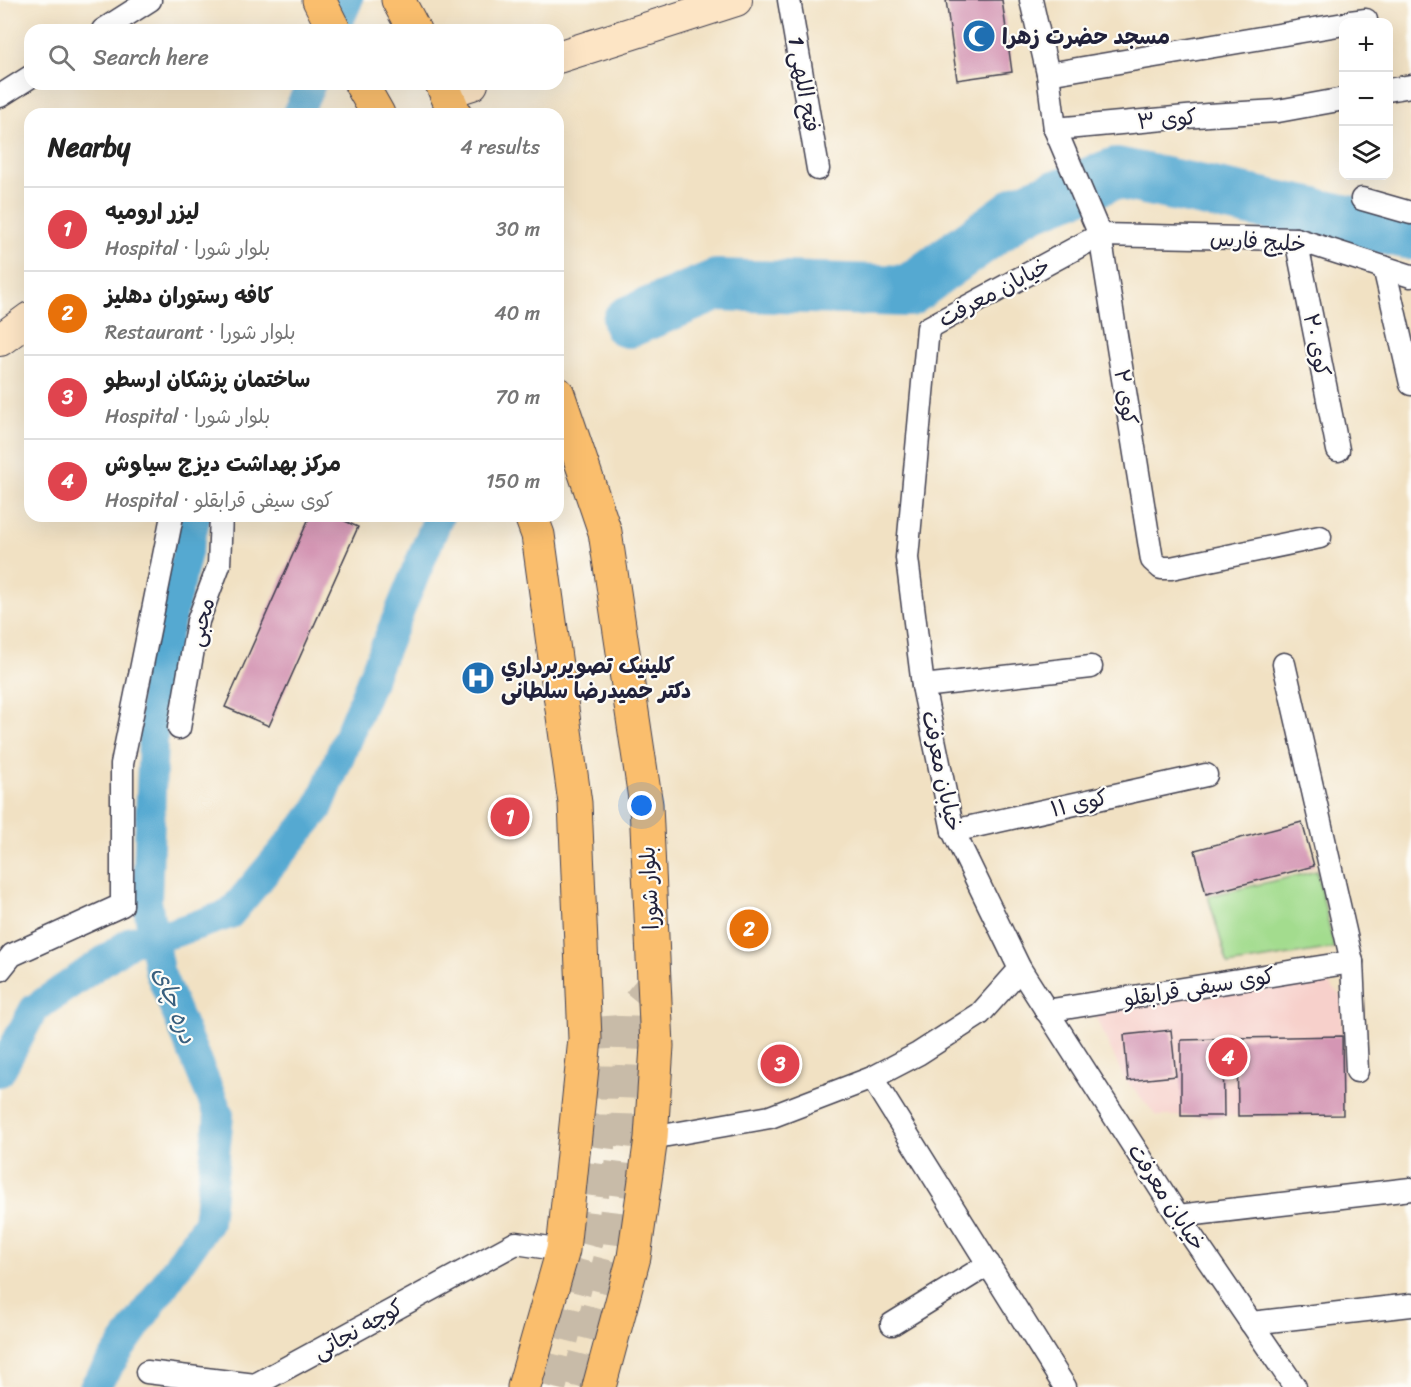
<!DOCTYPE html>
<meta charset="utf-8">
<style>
body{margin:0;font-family:Sriracha,"Playpen Sans Arabic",sans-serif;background:#f6f6f6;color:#222}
.controls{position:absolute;right:18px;top:18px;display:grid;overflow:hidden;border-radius:12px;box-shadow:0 6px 24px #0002}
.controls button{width:54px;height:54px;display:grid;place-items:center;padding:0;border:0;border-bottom:2px solid #e0e0e0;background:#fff;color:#222;font:30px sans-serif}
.you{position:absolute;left:642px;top:806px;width:21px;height:21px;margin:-15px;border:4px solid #fff;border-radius:50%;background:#1a73e8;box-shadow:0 0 0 9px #1a73e833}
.badge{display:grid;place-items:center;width:39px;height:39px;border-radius:50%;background:#d93025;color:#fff;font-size:20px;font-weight:700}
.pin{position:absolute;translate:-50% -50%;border:3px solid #fff;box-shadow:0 2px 6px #0006}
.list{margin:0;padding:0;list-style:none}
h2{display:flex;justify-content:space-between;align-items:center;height:78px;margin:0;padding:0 24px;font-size:26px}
h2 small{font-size:20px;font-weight:400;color:#767676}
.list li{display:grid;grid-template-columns:39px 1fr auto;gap:18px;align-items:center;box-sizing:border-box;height:84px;padding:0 24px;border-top:2px solid #e0e0e0}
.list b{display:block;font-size:22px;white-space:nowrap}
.list p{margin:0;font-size:20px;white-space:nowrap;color:#767676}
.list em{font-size:20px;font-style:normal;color:#767676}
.icon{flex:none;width:33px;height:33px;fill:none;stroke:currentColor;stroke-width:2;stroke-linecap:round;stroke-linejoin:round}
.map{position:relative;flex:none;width:1411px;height:1387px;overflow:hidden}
.search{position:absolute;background:#fff;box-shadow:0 6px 24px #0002;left:24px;top:24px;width:540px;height:66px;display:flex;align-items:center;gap:15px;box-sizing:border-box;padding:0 21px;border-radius:18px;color:#767676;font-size:22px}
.panel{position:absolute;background:#fff;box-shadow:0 6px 24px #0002;left:24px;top:108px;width:540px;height:414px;border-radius:18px}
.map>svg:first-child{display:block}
</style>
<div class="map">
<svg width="1411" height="1387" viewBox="0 0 1411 1387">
<rect width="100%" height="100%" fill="#fdfcf7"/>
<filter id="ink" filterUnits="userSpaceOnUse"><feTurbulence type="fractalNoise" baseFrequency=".0167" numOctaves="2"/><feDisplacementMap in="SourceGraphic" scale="12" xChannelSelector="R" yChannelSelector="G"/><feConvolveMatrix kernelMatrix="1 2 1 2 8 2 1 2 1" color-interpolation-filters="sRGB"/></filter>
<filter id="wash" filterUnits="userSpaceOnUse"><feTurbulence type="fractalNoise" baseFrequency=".008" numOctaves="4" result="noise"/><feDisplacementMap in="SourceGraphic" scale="24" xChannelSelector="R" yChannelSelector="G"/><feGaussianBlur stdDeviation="1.35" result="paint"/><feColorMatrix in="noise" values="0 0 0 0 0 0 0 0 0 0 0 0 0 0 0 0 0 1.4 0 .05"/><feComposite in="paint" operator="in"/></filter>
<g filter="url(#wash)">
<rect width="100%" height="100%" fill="#f1e1c3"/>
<path fill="#f7d0cb" d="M1328 983 1342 997 1343 1115 1157 1116 1124 1078 1093 1011 1186 998Z"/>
<path fill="#a3dc8e" stroke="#627f64" stroke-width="1.5" d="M1317 871 1334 948 1228 965 1208 896Z"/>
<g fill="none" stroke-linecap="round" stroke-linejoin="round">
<g stroke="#55a9d1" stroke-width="30">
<path d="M335 30 348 0"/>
<path d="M297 114 311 84"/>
<path d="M0 1072 34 1009 132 941 173 933 230 914 318 809 439 516"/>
<path d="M94 1387 208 1222 219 1115 159 971 147 901 155 684 196 516"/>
</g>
<path stroke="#55a9d1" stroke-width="52" d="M628 322 717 285 908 291 1020 210 1116 173 1411 234"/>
</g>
<g id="blocks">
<g fill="#d496b4">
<path d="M946 0H1002L1012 72 957 80Z"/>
<path d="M310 516H334L358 527 269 726 225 707Z"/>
<path d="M1302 822 1314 866 1206 894 1195 850Z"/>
<path d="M1171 1030 1176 1076 1128 1081 1124 1035Z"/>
<path d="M1342 1036 1343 1115 1238 1116 1237 1038Z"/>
<path d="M1223 1039 1224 1116H1181V1040Z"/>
</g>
</g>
</g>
<g filter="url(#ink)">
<use href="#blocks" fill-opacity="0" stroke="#413f4f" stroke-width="1.5"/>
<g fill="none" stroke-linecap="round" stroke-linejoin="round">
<g stroke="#c8bba8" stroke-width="33" stroke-dasharray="33 16" stroke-linecap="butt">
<path d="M550 1387 587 1241 601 1126 602 1053 599 1015 591 1003"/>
<path d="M577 1387 611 1255 627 1121 631 1012 654 984"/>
</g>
<defs>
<g id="street">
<path d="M789 0 818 169"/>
<path d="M1031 0 1048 74 1055 129 1100 235 1152 560 1161 568H1171L1320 537"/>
<path d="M1350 22 1366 20"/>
<path d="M103 30 150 0"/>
<path d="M1048 74 1344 24"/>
<path d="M1388 90 1411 86"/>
<path d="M0 96 30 77"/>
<path d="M1055 129 1208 115 1278 111 1344 99"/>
<path d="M1362 199 1411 213"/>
<path d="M1296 239 1338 450"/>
<path d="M1384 267 1411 384"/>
<path d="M1284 664 1352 962 1357 1071"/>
<path d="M923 686 1091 667"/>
<path d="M179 728 198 621 219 565 221 516"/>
<path d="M953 831 1206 775"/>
<path d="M0 970 12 955 122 905V764L172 516"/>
<path d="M1046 1011 1352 962"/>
<path d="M872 1078 1065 1387"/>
<path d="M651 1138 770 1117 872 1078 918 1054 980 1014 1020 969"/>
<path d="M1178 1216 1411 1189"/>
<path d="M1251 1323 1411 1305"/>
<path d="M892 1324 989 1264"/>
<path d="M147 1372 255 1385 516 1243 563 1250"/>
<path d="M1295 1387 1178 1216 1020 969 953 831 923 686 907 558 928 328 1100 235 1296 239 1411 276"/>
</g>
<g id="secondary">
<path d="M558 57 736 0"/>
<path d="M447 92 472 84"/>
<path d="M0 340 30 318"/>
</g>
<g id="primary">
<path d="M319 0 334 30"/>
<path d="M398 0 414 30"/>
<path d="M361 84 378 114"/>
<path d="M442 84 455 114"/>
<path d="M558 394 605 532 646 805 657 1046 651 1138 634 1257 599 1387"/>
<path d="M524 1387 563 1250 585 1039 575 803 538 535 531 516"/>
</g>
</defs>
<use href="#street" stroke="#413f4f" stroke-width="25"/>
<use href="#secondary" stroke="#413f4f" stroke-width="34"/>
<use href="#primary" stroke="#413f4f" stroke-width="35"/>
<use href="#street" stroke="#fff" stroke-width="22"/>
<use href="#secondary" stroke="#fde5c5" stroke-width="32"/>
<use href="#primary" stroke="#fabe6d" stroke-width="33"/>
</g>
</g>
<defs>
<symbol id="mosque-disc" viewBox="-11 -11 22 22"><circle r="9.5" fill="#1f6fb2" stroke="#fdfcf7"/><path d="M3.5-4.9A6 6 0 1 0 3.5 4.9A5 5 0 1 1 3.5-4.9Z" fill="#fff"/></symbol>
<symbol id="hospital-disc" viewBox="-11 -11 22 22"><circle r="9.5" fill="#1f6fb2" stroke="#fdfcf7"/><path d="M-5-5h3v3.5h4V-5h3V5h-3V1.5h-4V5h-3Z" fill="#fff"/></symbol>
</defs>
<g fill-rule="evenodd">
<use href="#mosque-disc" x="960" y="17" width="38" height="38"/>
<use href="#hospital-disc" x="459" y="659" width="38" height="38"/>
</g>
<g text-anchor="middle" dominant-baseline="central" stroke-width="4.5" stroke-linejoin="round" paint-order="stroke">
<g font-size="22" font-weight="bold" fill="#22223b" stroke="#fdfcf7" text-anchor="start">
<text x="1002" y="36">مسجد حضرت زهرا</text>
<text x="501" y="665">کلینیک تصويربرداري<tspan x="501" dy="25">دکتر حمیدرضا سلطانی</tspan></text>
</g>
<g font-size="22" fill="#22223b" stroke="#fdfcf7">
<text transform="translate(804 84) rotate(80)">فتح اللهی 1</text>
<text transform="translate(1167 119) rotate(-5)">کوی ۳</text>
<text transform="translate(1258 241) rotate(4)">خلیج فارس</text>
<text transform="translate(994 292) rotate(-28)">خیابان معرفت</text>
<text transform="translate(1317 345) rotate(79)">کوی ۲۰</text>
<text transform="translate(1126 397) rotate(81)">کوی ۲</text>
<text transform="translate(201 622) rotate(-75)">محبی</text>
<text transform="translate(942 771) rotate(78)">خیابان معرفت</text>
<text transform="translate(1079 803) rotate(-13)">کوی ۱۱</text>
<text transform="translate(649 888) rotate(-93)">بلوار شورا</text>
<text transform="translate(1199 987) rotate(-9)">کوی سیفی قرابقلو</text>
<text transform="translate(1167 1197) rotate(57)">خیابان معرفت</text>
<text transform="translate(358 1329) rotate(-29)">کوچه نجاتی</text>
</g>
<g font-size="24" font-style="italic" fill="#395f7e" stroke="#fdfcf7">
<text transform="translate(175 1005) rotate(69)">دره چای</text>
</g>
</g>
</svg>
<div class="controls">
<button>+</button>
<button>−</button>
<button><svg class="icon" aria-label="layers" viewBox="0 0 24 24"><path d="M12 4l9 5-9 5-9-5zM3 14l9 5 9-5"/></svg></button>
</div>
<div class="you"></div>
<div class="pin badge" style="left:510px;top:817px;background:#e0444e">1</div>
<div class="pin badge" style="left:749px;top:929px;background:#e8710a">2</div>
<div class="pin badge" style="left:780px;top:1064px;background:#e0444e">3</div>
<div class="pin badge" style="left:1228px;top:1057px;background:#e0444e">4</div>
<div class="search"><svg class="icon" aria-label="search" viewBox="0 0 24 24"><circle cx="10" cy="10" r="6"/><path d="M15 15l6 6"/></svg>Search here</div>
<section class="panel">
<h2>Nearby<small>4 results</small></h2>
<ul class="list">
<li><span class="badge" style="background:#e0444e">1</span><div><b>لیزر ارومیه</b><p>Hospital · بلوار شورا</p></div><em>30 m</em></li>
<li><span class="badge" style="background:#e8710a">2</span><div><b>کافه رستوران دهلیز</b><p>Restaurant · بلوار شورا</p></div><em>40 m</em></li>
<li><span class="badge" style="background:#e0444e">3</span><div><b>ساختمان پزشکان ارسطو</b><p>Hospital · بلوار شورا</p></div><em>70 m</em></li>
<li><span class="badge" style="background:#e0444e">4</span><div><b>مرکز بهداشت دیزج سیاوش</b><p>Hospital · کوی سیفی قرابقلو</p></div><em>150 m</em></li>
</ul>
</section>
</div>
